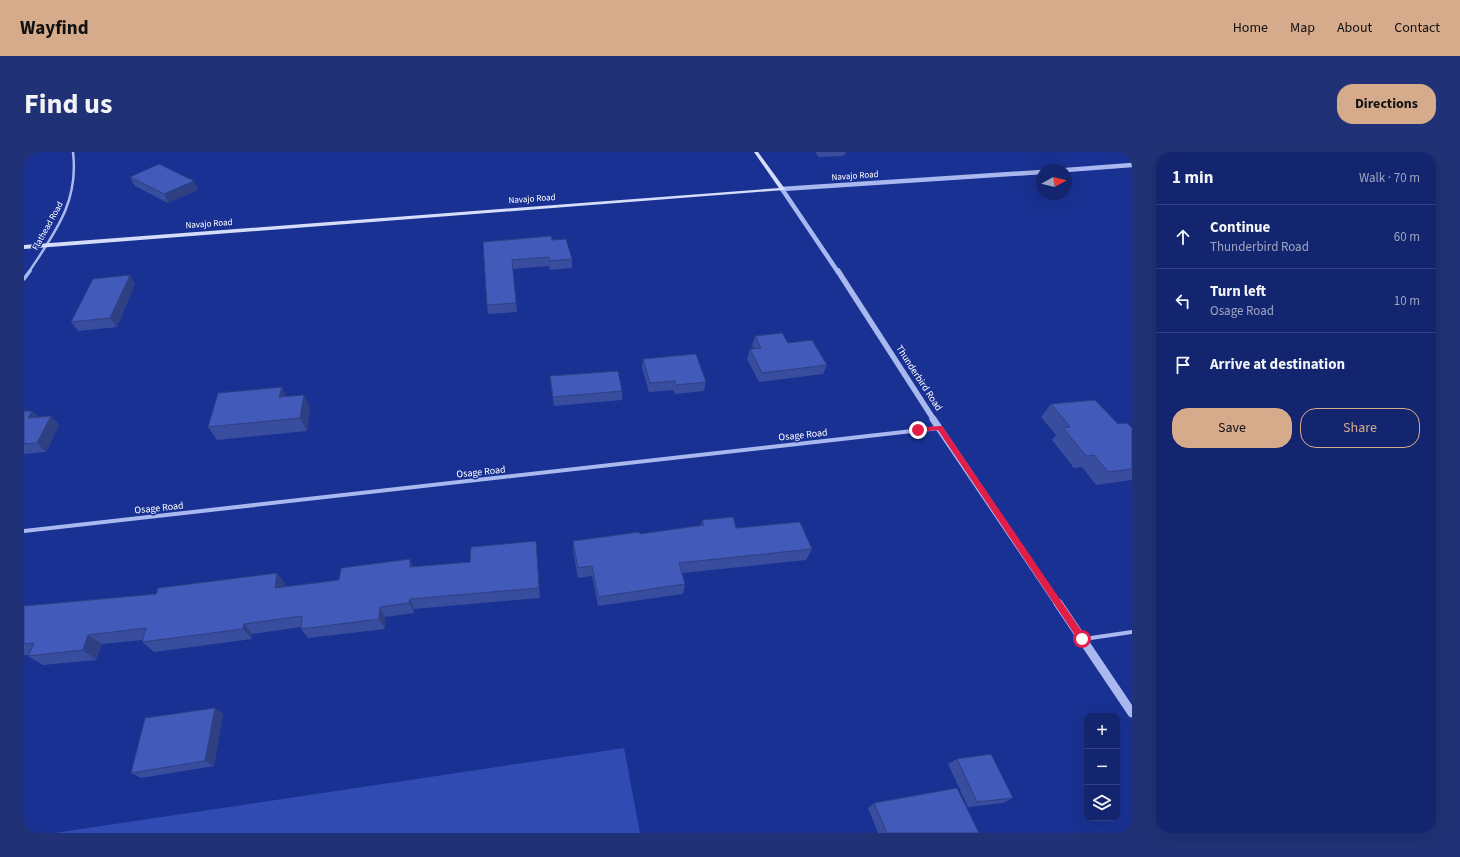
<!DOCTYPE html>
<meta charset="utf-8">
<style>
body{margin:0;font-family:"Source Sans 3",sans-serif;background:#203176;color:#f1f3f6}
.controls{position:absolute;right:12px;bottom:12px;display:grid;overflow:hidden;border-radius:8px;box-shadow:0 4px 16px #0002}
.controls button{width:36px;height:36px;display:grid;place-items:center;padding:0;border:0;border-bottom:1px solid #324281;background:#13256e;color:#f1f3f6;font:20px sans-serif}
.compass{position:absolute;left:1012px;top:12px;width:36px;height:36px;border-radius:50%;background:#13256e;box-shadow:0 4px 16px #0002;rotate:82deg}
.stop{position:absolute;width:12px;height:12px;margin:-9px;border:3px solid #e11d48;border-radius:50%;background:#fff}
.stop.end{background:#e11d48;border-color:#fff;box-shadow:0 1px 4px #0008}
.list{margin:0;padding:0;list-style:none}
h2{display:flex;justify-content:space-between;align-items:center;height:52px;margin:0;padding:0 16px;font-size:17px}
h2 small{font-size:13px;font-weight:400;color:#9da5c2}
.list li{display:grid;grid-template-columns:26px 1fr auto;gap:12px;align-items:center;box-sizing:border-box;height:64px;padding:0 16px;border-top:1px solid #324281}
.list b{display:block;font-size:15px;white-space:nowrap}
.list p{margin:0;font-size:13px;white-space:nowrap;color:#9da5c2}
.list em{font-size:13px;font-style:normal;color:#9da5c2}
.actions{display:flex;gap:8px;padding:12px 16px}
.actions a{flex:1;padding:9px 0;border:1px solid #d6ab8b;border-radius:16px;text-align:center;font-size:14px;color:#d6ab8b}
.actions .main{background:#d6ab8b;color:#111}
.icon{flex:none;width:22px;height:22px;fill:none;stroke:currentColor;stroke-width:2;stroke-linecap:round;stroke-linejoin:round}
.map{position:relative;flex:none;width:1108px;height:681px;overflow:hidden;border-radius:16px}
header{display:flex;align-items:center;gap:24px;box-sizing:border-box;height:56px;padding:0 20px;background:#d6ab8b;color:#111}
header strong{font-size:19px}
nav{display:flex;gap:22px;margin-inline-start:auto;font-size:14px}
.intro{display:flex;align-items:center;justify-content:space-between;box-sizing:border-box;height:96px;padding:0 24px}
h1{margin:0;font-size:28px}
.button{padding:10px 18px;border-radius:16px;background:#d6ab8b;color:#111;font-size:14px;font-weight:700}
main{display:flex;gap:24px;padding:0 24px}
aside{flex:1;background:#13256e;border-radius:16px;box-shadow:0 4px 16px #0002}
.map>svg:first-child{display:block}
</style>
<header>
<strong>Wayfind</strong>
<nav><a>Home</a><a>Map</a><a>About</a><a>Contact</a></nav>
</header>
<div class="intro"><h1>Find us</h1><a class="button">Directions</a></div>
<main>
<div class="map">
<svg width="1108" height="681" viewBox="0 0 1108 681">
<rect width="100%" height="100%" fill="#193192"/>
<path fill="#304bb1" d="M600 596 616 681H30Z"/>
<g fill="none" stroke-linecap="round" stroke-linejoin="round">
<path stroke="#a9b8ef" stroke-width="4" d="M1060 487 1108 480"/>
<path stroke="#a9b8ef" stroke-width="2.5" d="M5 120C31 80 55 50 49 0"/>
<path stroke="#a9b8ef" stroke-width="3.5" d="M0 127 6 119"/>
<path stroke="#a9b8ef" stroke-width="4" d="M0 379 915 276"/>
<g stroke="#a9b8ef" stroke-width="4.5">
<path d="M1042 18 1108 13"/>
<path d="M758 37 814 120"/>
<path d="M758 37 1018 20"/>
</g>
<path stroke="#a9b8ef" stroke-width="5.5" d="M814 119 910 268"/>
<path stroke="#a9b8ef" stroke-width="7" d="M909 267 1034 452"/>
<path stroke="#a9b8ef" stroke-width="9" d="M1034 451 1108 561"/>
<path fill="#d6ddfb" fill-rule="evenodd" d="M730 0H734L761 37 760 38 0 97V93L755 36Z"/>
</g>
<g fill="#394d9f">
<path d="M791 0H822L820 4 795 5Z"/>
<path d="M106 25 174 38 144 51 111 34Z"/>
<path d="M528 88 548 107V116L526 118 525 114 489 117 493 160 464 162 463 153 459 90Z"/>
<path d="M106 123 111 132 93 175 54 179 47 170Z"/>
<path d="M731 184 764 191 803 213 799 222 735 230 723 207 726 197H730L728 193Z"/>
<path d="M619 207 682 230 680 239 651 242 649 238 625 240 618 216Z"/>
<path d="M526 224 598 239V248L530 254 527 233Z"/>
<path d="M263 245 286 256 283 279 193 288 184 275Z"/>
<path d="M1027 252 1108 276V328L1072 333 1058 315 1050 316 1028 288 1032 283 1017 265Z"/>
<path d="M0 259H8L15 265 27 264 35 273 22 300 0 302Z"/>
<path d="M678 368 712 376 788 397 782 408 658 421 661 432 659 442 574 454 568 424 554 426 549 399V389L616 382 677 374Z"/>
<path d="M513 400 516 446 390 457V461L361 465V477L284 486 277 477V475L228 482V487L130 500 118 490 119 488 78 492 72 508 19 513 4 504V503H0V454L132 442 253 421 261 431 260 435 315 428 389 415 446 410Z"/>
<path d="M191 556 199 562 190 614 117 626 107 621Z"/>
<path d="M933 607 989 646 979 651 944 655 924 612Z"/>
<path d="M850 651 955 681H854L844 656Z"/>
</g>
<g fill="#2e3f82">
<path d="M170 29 174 38 144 51 140 42Z"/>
<path d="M106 123 111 132 93 175 86 166Z"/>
<path d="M258 235 264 248 255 245Z"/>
<path d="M280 243 286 256 283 279 276 266Z"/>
<path d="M8 259 17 268 4 266Z"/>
<path d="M27 264 35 273 22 300 13 291Z"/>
<path d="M386 407 391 418 386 415Z"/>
<path d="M253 421 261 431 259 446 251 436Z"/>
<path d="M386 447 390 457V461L385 451Z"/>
<path d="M356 455 361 465V477L355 467Z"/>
<path d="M220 472 228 482V487L219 477Z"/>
<path d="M64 483 78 492 72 508 59 498Z"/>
<path d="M191 556 199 562 190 614 181 609Z"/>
</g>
<g fill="#425ab9" stroke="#2e3f82">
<path d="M135 12 170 29 140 42 106 25Z"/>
<path d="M527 84 528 88 542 87 548 107 526 109 525 105 488 108 492 151 463 153 459 90Z"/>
<path d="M106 123 86 166 47 170 69 127Z"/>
<path d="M758 181 764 191 788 188 803 213 738 221 726 197 737 196 731 184Z"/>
<path d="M672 202 682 230 652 233 651 229 626 231 619 207Z"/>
<path d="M594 219 598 239 529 245 526 224Z"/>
<path d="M258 235 255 245 280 243 276 266 184 275 194 241Z"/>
<path d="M1071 248 1094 272 1103 271 1108 276V317L1084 320 1070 303 1062 304 1039 276 1046 275 1027 252Z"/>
<path d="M0 259H8L4 266 27 264 13 291 0 292Z"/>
<path d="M709 365 712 376 776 370 788 397 655 411 661 432 574 445 568 414 554 416 549 389 615 380 616 382 680 373 678 368Z"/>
<path d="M512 389 515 436 386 447 385 451 356 455 355 467 277 477 278 464 220 472 219 477 118 490 122 476 64 483 59 498 4 504 10 491 0 492V454L132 442 134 436 253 421 251 436 315 428 317 416 386 407V415L446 410 447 395Z"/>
<path d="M191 556 181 609 107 621 121 566Z"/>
<path d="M967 602 989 646 953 650 933 607Z"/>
<path d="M933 636 955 681H863L850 651Z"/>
</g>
<path fill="#e11d48" d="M915 274H918L1061 484V489H1055L914 278 894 280 890 278 894 276Z"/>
<g text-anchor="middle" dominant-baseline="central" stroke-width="3" stroke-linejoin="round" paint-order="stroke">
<g font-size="9" fill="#fff" stroke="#193192">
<text transform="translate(831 24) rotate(-4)">Navajo Road</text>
<text transform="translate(508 47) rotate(-4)">Navajo Road</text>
<text transform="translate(185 72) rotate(-4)">Navajo Road</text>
<text transform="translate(24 74) rotate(-61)">Flathead Road</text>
</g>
<g font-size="10" fill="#fff" stroke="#193192">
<text transform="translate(895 226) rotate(57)">Thunderbird Road</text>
<text transform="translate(779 283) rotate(-6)">Osage Road</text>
<text transform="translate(457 320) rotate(-6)">Osage Road</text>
<text transform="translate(135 356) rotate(-6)">Osage Road</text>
</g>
</g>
</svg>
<div class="controls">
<button>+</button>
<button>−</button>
<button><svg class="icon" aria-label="layers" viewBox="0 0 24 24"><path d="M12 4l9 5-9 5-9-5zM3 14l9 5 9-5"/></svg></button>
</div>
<svg class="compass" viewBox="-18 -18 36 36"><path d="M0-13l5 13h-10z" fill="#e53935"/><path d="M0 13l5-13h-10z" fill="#9da5c2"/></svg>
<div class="stop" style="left:1058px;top:487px"></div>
<div class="stop end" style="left:894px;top:278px"></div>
</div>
<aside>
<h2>1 min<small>Walk · 70 m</small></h2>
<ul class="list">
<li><svg class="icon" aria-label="ahead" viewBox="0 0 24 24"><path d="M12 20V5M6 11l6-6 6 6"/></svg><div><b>Continue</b><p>Thunderbird Road</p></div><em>60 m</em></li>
<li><svg class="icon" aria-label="left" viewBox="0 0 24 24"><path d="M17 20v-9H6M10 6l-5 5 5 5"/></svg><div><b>Turn left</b><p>Osage Road</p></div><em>10 m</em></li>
<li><svg class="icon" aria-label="arrive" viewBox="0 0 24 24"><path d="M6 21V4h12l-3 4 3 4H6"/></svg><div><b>Arrive at destination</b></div></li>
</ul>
<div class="actions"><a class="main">Save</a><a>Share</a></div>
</aside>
</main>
